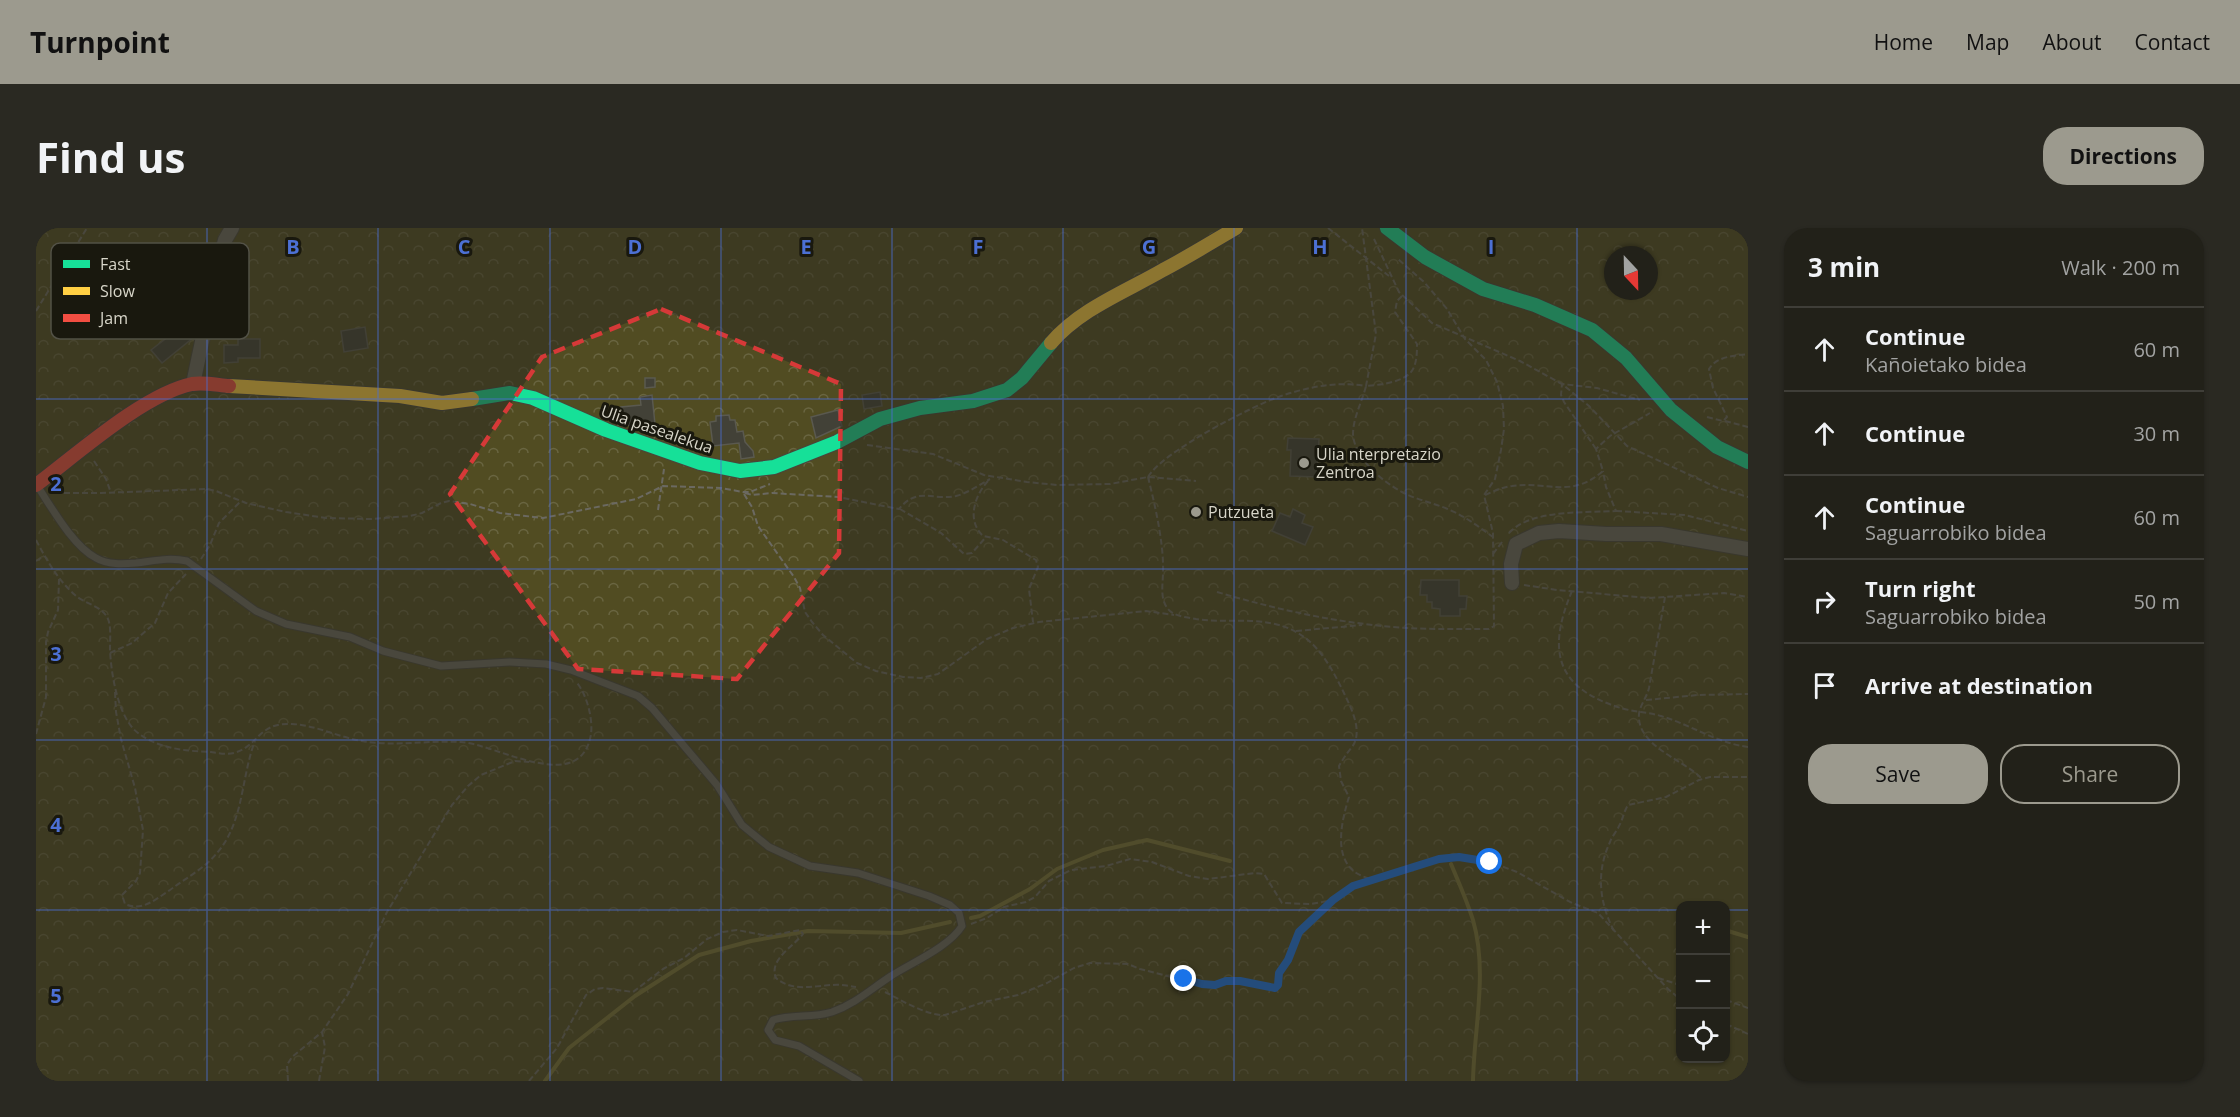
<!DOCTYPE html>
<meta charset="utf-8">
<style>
body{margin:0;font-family:"Open Sans",sans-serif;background:#2a2922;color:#f1f3f6}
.controls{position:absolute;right:18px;bottom:18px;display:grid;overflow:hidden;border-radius:12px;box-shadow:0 2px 4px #0004}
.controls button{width:54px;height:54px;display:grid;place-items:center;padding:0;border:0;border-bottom:2px solid #3f3e38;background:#222119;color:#f1f3f6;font:30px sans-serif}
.compass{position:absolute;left:1568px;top:18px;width:54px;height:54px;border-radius:50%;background:#222119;box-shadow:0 2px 4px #0004;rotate:158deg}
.stop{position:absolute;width:18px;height:18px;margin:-14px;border:4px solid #1a73e8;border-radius:50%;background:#fff}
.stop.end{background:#1a73e8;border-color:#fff;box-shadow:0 2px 6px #0008}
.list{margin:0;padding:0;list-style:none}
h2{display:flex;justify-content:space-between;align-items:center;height:78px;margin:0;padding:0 24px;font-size:26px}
h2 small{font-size:20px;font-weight:400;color:#a2a3a2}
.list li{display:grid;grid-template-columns:39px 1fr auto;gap:18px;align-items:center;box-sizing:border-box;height:84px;padding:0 24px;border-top:2px solid #3f3e38}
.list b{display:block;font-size:22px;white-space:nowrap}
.list p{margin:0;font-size:20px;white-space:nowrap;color:#a2a3a2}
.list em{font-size:20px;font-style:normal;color:#a2a3a2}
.actions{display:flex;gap:12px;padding:18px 24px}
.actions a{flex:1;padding:14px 0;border:2px solid #9c9a8e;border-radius:24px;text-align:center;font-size:21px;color:#9c9a8e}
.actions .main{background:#9c9a8e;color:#111}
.icon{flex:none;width:33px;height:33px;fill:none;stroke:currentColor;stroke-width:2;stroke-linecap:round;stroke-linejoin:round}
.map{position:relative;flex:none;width:1712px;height:853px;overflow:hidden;border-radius:24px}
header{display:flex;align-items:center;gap:36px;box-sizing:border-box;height:84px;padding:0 30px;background:#9c9a8e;color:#111}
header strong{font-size:28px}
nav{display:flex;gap:33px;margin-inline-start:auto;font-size:21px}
.intro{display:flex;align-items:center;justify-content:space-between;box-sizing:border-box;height:144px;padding:0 36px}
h1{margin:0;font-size:42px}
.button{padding:15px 27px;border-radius:24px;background:#9c9a8e;color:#111;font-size:21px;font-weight:700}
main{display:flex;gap:36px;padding:0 36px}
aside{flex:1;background:#222119;border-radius:24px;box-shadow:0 2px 4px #0004}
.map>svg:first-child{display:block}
</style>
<header>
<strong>Turnpoint</strong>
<nav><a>Home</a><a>Map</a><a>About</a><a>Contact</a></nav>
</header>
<div class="intro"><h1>Find us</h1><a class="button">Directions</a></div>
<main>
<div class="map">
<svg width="1712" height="853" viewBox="0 0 1712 853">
<defs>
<pattern id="forest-crowns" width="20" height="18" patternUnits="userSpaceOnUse" patternTransform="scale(1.5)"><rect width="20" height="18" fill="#514c22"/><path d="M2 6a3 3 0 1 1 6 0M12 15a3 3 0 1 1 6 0" fill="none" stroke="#696541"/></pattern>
</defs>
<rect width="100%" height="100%" fill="#2d2c21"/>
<path fill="url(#forest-crowns)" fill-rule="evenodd" d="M0 0H1712V853H0ZM1577 27H1613V63H1577ZM1644 678H1690V830H1644Z"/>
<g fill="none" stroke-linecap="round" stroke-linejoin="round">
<g stroke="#7b7338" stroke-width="4">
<path d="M1415 636C1423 655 1431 673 1437 692 1452 744 1438 800 1437 853"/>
<path d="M935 690 944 688 994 661 1021 641 1067 622 1111 612 1194 633"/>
<path d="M1692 703 1712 709"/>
<path d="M509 853 533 820 599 768 663 727 715 713 772 703 865 705 914 694"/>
</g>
</g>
<g fill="#424137" stroke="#5a594f" stroke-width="1.5">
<path d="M141 86 158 109 126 135 115 122 129 111 122 102Z"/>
<path d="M329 99 332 120 308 124 305 103Z"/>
<path d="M202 111H224V130H202V134L188 135V117H202Z"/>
<path d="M609 150H619V159L609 160Z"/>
<path d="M844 164 846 178 828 181 826 167Z"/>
<path d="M616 167 619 196 594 198 586 195 585 179 605 177 604 169Z"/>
<path d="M802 182 806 198 780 210 775 189Z"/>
<path d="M693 187 694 192H699L701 204 707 203 709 214 717 223 718 229 705 231 703 215 677 218 674 194 680 193V188Z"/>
<path d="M1252 210 1283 211 1281 249 1254 248 1255 222H1251Z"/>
<path d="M1257 281 1269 287 1266 295 1277 299 1269 317 1236 303 1244 285 1254 289Z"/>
<path d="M1385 352H1423V368H1431L1430 381H1424V388H1404V381L1396 380V374H1391V367H1384Z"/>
</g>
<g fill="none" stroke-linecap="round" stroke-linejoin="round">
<defs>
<path id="lane" d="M2 259C16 280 37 318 60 330 72 337 87 336 100 335 118 333 133 329 151 333L220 383 250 396 314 409 347 423 405 438 474 434 510 436 535 442 602 468 616 480 681 557 706 597 733 619 774 638 822 645 893 668 914 677 923 685 926 698C913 719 875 735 855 748 835 761 819 776 796 784 777 790 756 786 737 792L732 802 739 812 763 818 823 853"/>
<g id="street">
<path d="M157 156 182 38 189 12 196 0"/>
<path d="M1476 355 1475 336 1480 316 1503 305 1523 303 1570 306H1625L1712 321"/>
</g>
<g id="fast">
<path d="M1351 0 1389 29 1447 61 1499 77 1556 102 1590 130 1635 182 1681 219 1712 234"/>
<path d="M436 171 474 165 497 170 570 202 664 235 704 243 738 239 801 214 844 191 884 180 937 173 971 162 986 150 1015 115"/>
</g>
<g id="slow">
<path d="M1015 115C1044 81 1089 64 1127 42 1152 29 1176 14 1200 0"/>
<path d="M193 158 364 168 406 175 436 171"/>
</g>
<path id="jam" d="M0 257C40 227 108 166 156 156 167 154 181 157 193 158"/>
</defs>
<use href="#lane" stroke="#48463d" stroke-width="9"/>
<use href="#street" stroke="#48463d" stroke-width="16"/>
<use href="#fast" stroke="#48463d" stroke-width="16"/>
<use href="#slow" stroke="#48463d" stroke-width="16"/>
<use href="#jam" stroke="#48463d" stroke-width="16"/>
<g stroke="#6b6961" stroke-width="2" stroke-dasharray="6 3" stroke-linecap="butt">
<path d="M1292 0 1353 48"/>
<path d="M1338 11 1363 64 1396 95 1484 133 1526 156 1553 178 1591 218 1682 260 1712 269"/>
<path d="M1366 68 1361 73 1359 84 1381 116C1381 124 1381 137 1375 144 1367 154 1344 157 1330 158 1326 174 1317 190 1317 206 1318 230 1347 254 1366 264 1381 272 1398 275 1414 282 1430 289 1443 299 1457 309"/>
<path d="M0 83 51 0"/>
<path d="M1671 189 1687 193 1691 189 1677 160 1673 141C1681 128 1698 128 1712 126"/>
<path d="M1689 193 1712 199"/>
<path d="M831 217 897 226 948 247 991 254 1021 257 1074 256 1112 249 1160 253"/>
<path d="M1560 221 1528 174 1525 167 1526 156 1561 160 1604 172"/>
<path d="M58 233 70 251 75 265"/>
<path d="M1112 249C1119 277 1128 316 1127 344 1127 357 1123 373 1134 383 1141 389 1151 389 1160 391 1178 394 1197 392 1215 393 1267 395 1286 420 1307 463 1314 478 1328 503 1316 519 1311 525 1307 531 1303 538L1305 553 1313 569C1304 598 1294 643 1336 651L1403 631 1423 629 1454 634 1481 644 1536 675 1562 685 1632 761 1644 771"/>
<path d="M1112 249C1126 224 1216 178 1245 168 1272 159 1302 153 1330 158L1340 106 1326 0"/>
<path d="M952 253C939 267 930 292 947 308L967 312 1000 332 1002 339 993 361 997 394"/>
<path d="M19 265H65L171 261 180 263 210 275 250 284 290 290 335 291 374 288 386 285 405 275 413 273 434 276 464 285 507 290 600 271 627 258 685 260 707 264H714L734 256"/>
<path d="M709 265 716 267 736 265 802 269 863 281C882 258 896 273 920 268 932 265 943 257 954 251"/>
<path d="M708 266 716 279 722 298 758 349 764 360 769 384 776 394 787 407 821 435 840 443 867 449 885 450 902 446 951 411 977 400 1003 394 1110 383 1138 387"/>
<path d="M1449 267C1458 263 1467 259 1476 258 1511 253 1535 271 1567 243L1560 221 1574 208 1614 185"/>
<path d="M864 281 905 305 928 326 936 325 950 309"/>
<path d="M622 282 628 241"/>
<path d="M1580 283 1649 287 1712 303"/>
<path d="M1473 305C1495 281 1549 285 1580 283L1570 259 1567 243"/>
<path d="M0 312C11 333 22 352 39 367 50 377 69 378 73 394 75 402 74 413 74 421 75 446 82 490 102 505 123 521 150 523 175 524 182 525 191 527 198 525 223 518 222 494 256 496 279 497 302 509 326 513 359 519 392 512 425 514 460 516 545 569 555 506 557 491 551 467 541 455"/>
<path d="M1457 326 1466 314"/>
<path d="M165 331 174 317 183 295 205 273"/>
<path d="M0 333 8 328"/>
<path d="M1488 357 1521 362 1613 370 1688 365 1712 369"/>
<path d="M1536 363C1511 422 1519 460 1585 480 1598 484 1612 484 1625 488 1655 497 1681 515 1712 519"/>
<path d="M1181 364C1229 378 1279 390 1329 396 1370 402 1412 401 1453 401L1458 398 1457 305 1448 267 1459 251 1465 222 1468 201 1467 178 1461 154 1450 132 1429 111 1411 81 1388 54 1362 31"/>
<path d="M1629 369 1613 460C1611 469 1604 477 1603 486 1600 517 1647 532 1664 549L1663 552"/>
<path d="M1260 403 1326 397"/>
<path d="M74 425 96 415 119 395 132 365 150 346"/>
<path d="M79 464 80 484 85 511 99 560 107 602 104 645 100 653 86 667 89 676C106 684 120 671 134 662 150 650 169 640 181 625 208 594 205 549 219 513"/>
<path d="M1610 472 1662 467 1712 466"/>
<path d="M0 506 10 469V414L12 404 22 382 23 351"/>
<path d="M935 696 951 690 968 679 990 674 999 669 1013 653 1035 642 1070 638 1094 631 1116 634 1153 648 1172 651 1219 645 1228 646 1246 675 1275 676 1297 672 1316 658 1337 652"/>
<path d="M1578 703C1563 674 1560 644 1574 614 1576 608 1581 603 1583 598 1587 591 1588 583 1592 577L1630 569 1663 552 1674 549H1712"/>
<path d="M1622 750 1644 757"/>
<path d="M849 764C865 772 891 788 909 787L948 774 982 767 1011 755 1038 740 1054 735 1092 736 1104 741 1166 757H1179L1190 753H1204L1239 760 1242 757 1243 745 1252 732 1263 703 1297 672"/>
<path d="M1690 772 1712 780"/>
<path d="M1690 796 1712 806"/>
<path d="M252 853 251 837 256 829 286 804 312 766 351 684 416 577 432 558 445 547 479 533 493 534"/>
<path d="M283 853 289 819 286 804"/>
<path d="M493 853 521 820 550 767 559 761 567 760 597 764 627 741 648 730 671 711 687 704 701 702 732 708 764 702 767 706C758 718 732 732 740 750 756 764 777 758 796 757 804 756 812 758 820 759"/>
</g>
<use href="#lane" stroke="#6a6960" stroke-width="7"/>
<use href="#street" stroke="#6a6960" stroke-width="14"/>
<use href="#fast" stroke="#16e098" stroke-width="14"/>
<use href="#slow" stroke="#ffcf43" stroke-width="14"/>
<use href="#jam" stroke="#f24e42" stroke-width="14"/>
</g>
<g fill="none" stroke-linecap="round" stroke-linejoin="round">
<path stroke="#1a73e8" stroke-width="8" d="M1148 751 1166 756 1179 757 1190 753H1204L1239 760 1242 757 1243 745 1252 732 1263 704 1297 672 1317 658 1403 631 1423 629 1454 634"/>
</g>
<path d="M0 0H1712V853H0ZM625 81 805 156 803 325 701 451 542 441 414 266 506 129Z" fill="#2d2c21" fill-opacity=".55" fill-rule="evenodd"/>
<path fill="none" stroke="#d63938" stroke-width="4.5" stroke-dasharray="12 8" stroke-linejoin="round" d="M625 81 805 156 803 325 701 451 542 441 414 266 506 129Z"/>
<path fill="none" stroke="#4c70d4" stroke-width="1.5" stroke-opacity="0.55" d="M171 0V853M342 0V853M514 0V853M685 0V853M856 0V853M1027 0V853M1198 0V853M1370 0V853M1541 0V853M0 171H1712M0 341H1712M0 512H1712M0 682H1644M1690 682H1712"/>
<g fill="#9c9a8e" stroke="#19180e" stroke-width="2">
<circle cx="1268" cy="235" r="6"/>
<circle cx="1160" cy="284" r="6"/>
</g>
<g text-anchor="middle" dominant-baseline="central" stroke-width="6" stroke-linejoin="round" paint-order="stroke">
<g font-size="16" fill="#d8d6c9" stroke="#19180e">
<text transform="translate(621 201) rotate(19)">Ulia pasealekua</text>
</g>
<g font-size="16" fill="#d8d6c9" stroke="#19180e" text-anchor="start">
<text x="1280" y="226">Ulia nterpretazio<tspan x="1280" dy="18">Zentroa</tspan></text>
<text x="1172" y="284">Putzueta</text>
</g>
</g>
<rect x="15" y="15" width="198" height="96" rx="9" fill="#19180e" stroke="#525146" stroke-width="1.5"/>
<rect x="27" y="32" width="27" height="8" fill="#16e098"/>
<rect x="27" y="59" width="27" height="8" fill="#ffcf43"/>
<rect x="27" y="86" width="27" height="8" fill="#f24e42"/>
<g font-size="16" fill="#d8d6c9">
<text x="64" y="42">Fast</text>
<text x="64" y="69">Slow</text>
<text x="64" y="96">Jam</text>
</g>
<g font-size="20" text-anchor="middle" font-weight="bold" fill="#4c70d4" stroke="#19180e" stroke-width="6" stroke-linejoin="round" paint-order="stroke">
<text x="257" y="26">B</text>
<text x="428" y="26">C</text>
<text x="599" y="26">D</text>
<text x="770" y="26">E</text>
<text x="942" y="26">F</text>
<text x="1113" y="26">G</text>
<text x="1284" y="26">H</text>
<text x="1455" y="26">I</text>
<text x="20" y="263">2</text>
<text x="20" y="433">3</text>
<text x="20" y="604">4</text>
<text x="20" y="775">5</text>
</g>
</svg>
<div class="controls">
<button>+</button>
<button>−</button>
<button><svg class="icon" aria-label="locate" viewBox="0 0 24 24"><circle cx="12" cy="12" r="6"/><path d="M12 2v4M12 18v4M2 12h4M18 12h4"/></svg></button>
</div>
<svg class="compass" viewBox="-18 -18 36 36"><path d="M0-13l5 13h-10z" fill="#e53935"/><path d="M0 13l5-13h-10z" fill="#a2a3a2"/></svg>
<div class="stop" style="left:1454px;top:634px"></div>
<div class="stop end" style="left:1148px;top:751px"></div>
</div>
<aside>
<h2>3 min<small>Walk · 200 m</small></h2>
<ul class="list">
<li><svg class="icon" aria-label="ahead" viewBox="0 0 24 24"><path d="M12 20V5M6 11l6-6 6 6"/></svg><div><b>Continue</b><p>Kañoietako bidea</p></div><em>60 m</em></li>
<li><svg class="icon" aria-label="ahead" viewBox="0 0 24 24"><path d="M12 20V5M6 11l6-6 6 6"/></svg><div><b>Continue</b></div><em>30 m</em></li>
<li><svg class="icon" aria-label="ahead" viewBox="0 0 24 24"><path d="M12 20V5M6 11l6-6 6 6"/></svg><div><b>Continue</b><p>Saguarrobiko bidea</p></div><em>60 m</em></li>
<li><svg class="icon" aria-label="right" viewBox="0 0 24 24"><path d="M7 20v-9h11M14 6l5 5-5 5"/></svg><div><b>Turn right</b><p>Saguarrobiko bidea</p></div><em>50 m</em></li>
<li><svg class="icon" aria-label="arrive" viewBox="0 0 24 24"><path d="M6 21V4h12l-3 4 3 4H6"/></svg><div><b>Arrive at destination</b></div></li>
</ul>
<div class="actions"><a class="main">Save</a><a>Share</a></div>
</aside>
</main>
